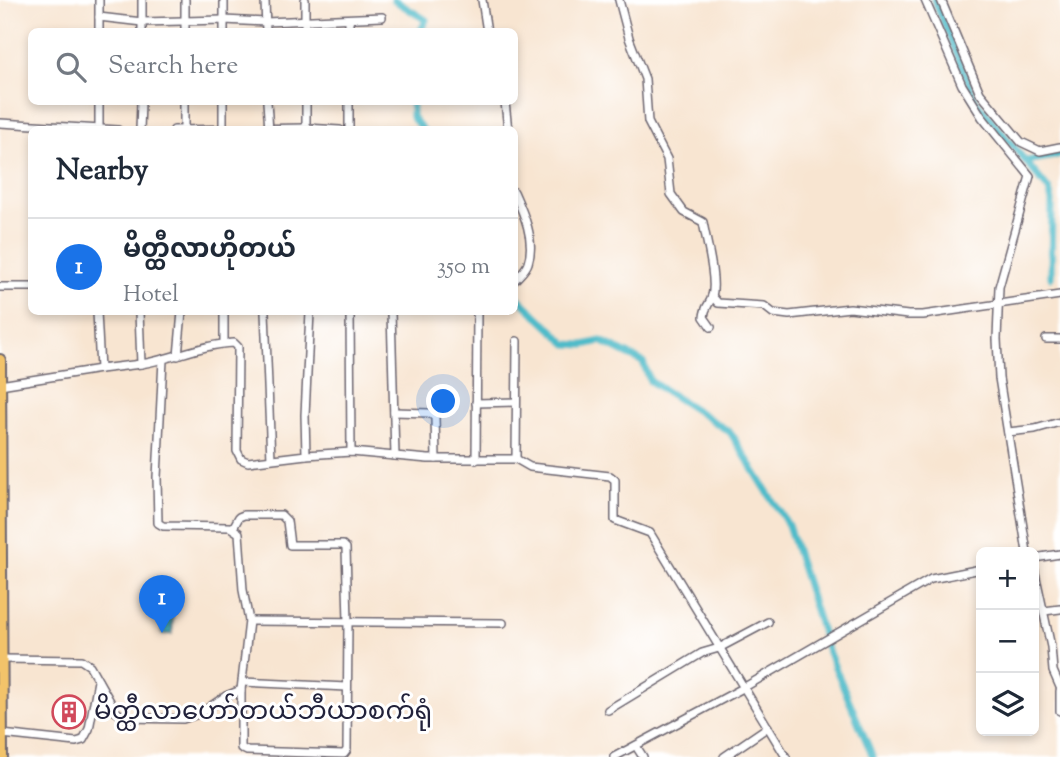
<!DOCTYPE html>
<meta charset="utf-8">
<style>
body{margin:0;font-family:"Sorts Mill Goudy","Noto Sans Myanmar",serif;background:#f6f6f7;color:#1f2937}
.controls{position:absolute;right:21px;bottom:21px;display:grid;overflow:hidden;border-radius:10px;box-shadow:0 4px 10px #0003}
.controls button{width:63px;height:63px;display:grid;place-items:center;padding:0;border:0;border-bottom:2px solid #e0e1e3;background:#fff;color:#1f2937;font:35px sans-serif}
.you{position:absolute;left:444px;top:402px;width:24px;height:24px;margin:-18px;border:5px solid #fff;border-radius:50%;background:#1a73e8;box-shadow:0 0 0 10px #1a73e833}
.badge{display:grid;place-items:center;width:46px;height:46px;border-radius:50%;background:#1a73e8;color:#fff;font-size:23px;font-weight:700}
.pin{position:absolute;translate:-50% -58px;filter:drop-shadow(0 2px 4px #0008)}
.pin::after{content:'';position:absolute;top:37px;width:24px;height:21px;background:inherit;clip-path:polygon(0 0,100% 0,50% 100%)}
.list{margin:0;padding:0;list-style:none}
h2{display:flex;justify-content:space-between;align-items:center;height:91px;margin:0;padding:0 28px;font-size:30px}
h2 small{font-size:23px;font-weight:400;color:#747a83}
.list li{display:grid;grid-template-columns:46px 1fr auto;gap:21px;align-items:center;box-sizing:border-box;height:98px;padding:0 28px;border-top:2px solid #e0e1e3}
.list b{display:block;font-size:26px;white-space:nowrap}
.list p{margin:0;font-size:23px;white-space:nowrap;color:#747a83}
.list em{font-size:23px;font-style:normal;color:#747a83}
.icon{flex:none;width:38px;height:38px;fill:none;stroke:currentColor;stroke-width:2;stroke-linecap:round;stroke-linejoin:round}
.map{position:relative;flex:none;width:1060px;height:757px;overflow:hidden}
.search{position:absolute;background:#fff;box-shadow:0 4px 10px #0003;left:28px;top:28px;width:490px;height:77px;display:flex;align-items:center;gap:18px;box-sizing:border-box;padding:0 24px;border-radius:10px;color:#747a83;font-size:26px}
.panel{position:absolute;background:#fff;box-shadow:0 4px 10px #0003;left:28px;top:126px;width:490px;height:189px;border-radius:10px}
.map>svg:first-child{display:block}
</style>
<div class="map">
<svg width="1060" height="757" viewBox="0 0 1060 757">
<rect width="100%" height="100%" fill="#fff"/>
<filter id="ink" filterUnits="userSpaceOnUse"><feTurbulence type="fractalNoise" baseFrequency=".0143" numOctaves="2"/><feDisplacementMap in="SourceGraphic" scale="14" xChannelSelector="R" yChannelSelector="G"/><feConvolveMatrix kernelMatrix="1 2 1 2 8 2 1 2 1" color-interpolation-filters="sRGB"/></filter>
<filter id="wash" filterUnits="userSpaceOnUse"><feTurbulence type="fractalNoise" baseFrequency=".00686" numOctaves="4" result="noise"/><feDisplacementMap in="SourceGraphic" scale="28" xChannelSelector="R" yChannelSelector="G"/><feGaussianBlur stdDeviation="1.57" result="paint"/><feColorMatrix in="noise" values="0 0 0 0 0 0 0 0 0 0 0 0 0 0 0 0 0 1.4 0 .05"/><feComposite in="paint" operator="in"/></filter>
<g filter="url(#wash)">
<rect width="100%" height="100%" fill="#f8e5d1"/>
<path fill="#4fbbc9" stroke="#386e82" stroke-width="2" d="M163 603H173L172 634H162V623L156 621 157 614 162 613Z"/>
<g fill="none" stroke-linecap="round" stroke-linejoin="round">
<g stroke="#4fbbc9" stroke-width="7">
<path d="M394 0 426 20 420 32"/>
<path d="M934 0 976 101 1049 190 1052 201 1051 277"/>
<path d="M412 102V117L423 130"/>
<path d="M1027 161 1060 155"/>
<path d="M514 294 567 344 584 345 601 341 643 362 650 381 730 432 788 525 823 635"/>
<path d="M826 646 873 757"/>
</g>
</g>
</g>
<g filter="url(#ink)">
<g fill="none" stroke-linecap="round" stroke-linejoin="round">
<defs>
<g id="minor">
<path d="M142 0V32"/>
<path d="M185 0V32"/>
<path d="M265 0 266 32"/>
<path d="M305 0V32"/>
<path d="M482 0 487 32"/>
<path d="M619 0 629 38 645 79 648 122 667 159 671 194 684 212 703 222C706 240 717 280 712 296 710 305 705 305 704 317L711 327"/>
<path d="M925 0 962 85 982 117 1030 176 999 287 997 339 999 378 1027 552"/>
<path d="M941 0 980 93 1021 142 1040 151 1060 147"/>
<path d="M99 17 142 22 224 20 266 22 382 17"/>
<path d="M349 19V32"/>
<path d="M99 32V0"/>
<path d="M224 32V0"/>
<path d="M267 102 269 130"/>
<path d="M306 102V130"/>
<path d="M349 102V130"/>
<path d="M505 102 508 130"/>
<path d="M0 123 118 130"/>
<path d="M99 130V102"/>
<path d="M140 130 141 102"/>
<path d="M174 130 306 128 340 130"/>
<path d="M184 130V102"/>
<path d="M223 130V102"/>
<path d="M514 192C523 212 536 240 528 263 526 270 519 275 514 281"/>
<path d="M0 287H32"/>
<path d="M712 296 718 303 764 306 773 313 789 315 850 308 908 315H923L1060 295"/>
<path d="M97 312 100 369 141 364"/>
<path d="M139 312 141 364C172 359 203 344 234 343L238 347 237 451 241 459 248 462 306 455 305 415 310 312"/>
<path d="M265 312 271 459"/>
<path d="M350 312 351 452"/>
<path d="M391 312 395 456"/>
<path d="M1046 339H1060"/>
<path d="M224 343V312"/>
<path d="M178 356 182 312"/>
<path d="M163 360 157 477 158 523 163 526 230 527 239 533 243 590 249 621 241 690V748L247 751 344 754 347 750 348 622 346 548 343 545H290L287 521 281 515H244L239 517 233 528"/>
<path d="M0 385 100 369"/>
<path d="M476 403 516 402"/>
<path d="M394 412 429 413 435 417 436 459"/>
<path d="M1008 432 1035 429 1060 422"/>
<path d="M306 455 351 452 428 459H516L530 467 610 476 615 480V520L650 533 786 757"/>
<path d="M516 459 517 341"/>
<path d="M476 460 477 312"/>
<path d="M1034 558 1060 554"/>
<path d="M1034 568 1051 647 1053 671 1060 687"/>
<path d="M1044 611 1060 609"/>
<path d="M249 621 503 623"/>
<path d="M2 659 81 660 90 666 116 712 126 718 183 719 201 713 226 696 241 690"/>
<path d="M243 682 347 687"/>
<path d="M1060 691V711"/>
<path d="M608 710 702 653 719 648 768 622"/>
<path d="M2 734 76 742 83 740 89 729 98 681"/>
<path d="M636 746 643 757"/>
<path d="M614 757 743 688 931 579 981 569"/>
<path d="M724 757 768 727"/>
</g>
<path id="highway" d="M0 360 2 757"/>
</defs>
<use href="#minor" stroke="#6d6670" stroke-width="10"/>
<use href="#highway" stroke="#6d6670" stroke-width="14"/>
<use href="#minor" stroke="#fff" stroke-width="7"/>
<use href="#highway" stroke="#f2c36a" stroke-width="10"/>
</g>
</g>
<defs>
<symbol id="building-ring" viewBox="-11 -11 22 22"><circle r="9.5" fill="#fff" stroke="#d1495b" stroke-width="1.5"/><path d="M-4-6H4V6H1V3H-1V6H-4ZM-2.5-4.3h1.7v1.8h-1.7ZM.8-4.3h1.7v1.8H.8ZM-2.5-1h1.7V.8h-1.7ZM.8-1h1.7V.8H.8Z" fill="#d1495b"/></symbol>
</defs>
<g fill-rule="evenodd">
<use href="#building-ring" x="50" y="693" width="38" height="38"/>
</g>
<g text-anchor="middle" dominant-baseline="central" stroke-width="6" stroke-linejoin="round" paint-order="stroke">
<g font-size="26" fill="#22223b" stroke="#fff" text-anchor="start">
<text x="94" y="712">မိတ္ထီလာဟော်တယ်ဘီယာစက်ရုံ</text>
</g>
</g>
</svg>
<div class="controls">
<button>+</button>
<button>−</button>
<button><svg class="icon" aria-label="layers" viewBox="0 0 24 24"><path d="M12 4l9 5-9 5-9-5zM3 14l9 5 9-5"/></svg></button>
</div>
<div class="you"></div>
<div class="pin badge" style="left:162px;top:633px">1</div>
<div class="search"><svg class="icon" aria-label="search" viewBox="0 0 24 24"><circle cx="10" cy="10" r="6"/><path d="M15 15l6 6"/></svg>Search here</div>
<section class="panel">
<h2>Nearby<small></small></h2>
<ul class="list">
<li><span class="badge">1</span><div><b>မိတ္ထီလာဟိုတယ်</b><p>Hotel</p></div><em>350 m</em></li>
</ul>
</section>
</div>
